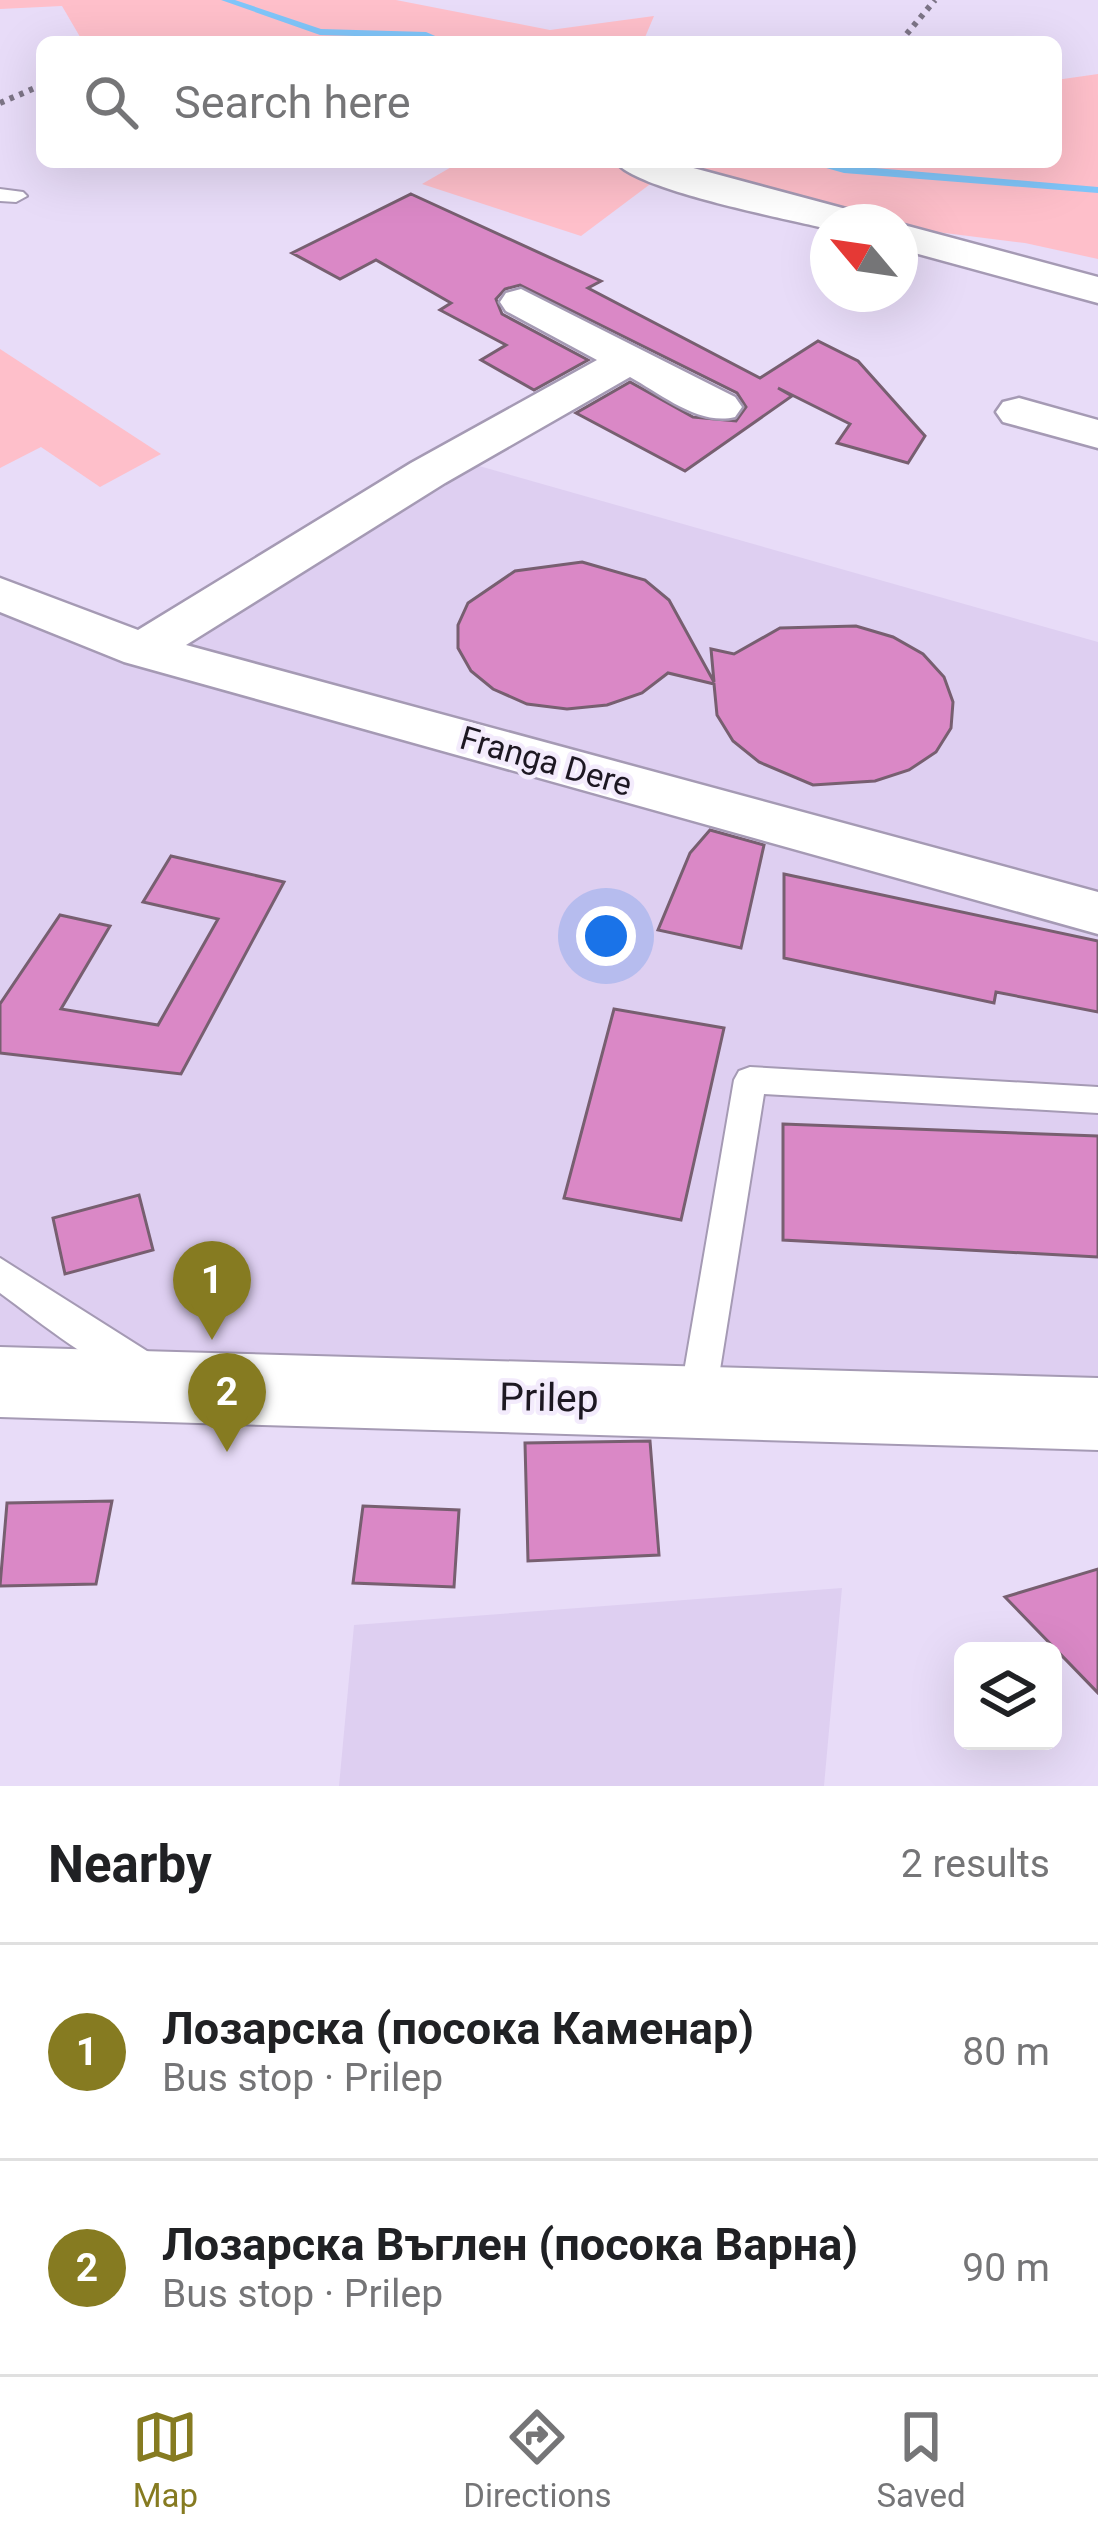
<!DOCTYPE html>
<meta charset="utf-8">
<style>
body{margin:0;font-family:Roboto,sans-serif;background:#f6f6f6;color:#202124}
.controls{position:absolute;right:36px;bottom:36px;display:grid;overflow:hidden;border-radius:18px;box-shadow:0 12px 48px #0002}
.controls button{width:108px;height:108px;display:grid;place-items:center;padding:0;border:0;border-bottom:3px solid #e0e0e0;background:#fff;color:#202124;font:60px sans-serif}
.compass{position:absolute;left:810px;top:204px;width:108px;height:108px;border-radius:50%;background:#fff;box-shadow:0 12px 48px #0002;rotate:299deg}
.you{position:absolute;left:606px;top:936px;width:42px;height:42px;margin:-30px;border:9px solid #fff;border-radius:50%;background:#1a73e8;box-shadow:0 0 0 18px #1a73e833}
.badge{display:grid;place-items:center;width:78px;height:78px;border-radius:50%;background:#867b21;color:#fff;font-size:39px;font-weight:700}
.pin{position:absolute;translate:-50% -99px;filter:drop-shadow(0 3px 6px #0008)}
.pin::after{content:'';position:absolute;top:63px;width:42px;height:36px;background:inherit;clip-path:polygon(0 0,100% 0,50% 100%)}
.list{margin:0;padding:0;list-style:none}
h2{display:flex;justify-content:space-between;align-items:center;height:156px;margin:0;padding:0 48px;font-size:51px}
h2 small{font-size:39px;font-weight:400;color:#757577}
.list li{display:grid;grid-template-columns:78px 1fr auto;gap:36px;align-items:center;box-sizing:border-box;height:216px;padding:0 48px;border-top:3px solid #e0e0e0}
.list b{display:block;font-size:45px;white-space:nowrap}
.list p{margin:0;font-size:39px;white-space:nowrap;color:#757577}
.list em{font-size:39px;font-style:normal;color:#757577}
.icon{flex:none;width:66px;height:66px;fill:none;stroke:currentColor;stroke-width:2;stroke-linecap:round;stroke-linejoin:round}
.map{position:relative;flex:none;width:1098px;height:1786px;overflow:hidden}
.search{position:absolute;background:#fff;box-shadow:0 12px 48px #0002;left:36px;right:36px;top:36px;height:132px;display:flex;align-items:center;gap:30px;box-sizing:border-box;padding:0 42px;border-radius:18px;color:#757577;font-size:45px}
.sheet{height:588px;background:#fff}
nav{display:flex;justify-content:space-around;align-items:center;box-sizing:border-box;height:168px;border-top:3px solid #e0e0e0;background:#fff;font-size:33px;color:#757577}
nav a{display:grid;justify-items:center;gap:6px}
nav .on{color:#867b21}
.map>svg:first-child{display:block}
</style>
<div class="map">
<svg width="1098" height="1786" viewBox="0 0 1098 1786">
<rect width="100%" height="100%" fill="#e8dcf8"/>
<g fill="#decff1">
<path d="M465 462 1098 642V1379L0 1352V583L174 647Z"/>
<path d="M842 1588 824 1786H339L354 1625Z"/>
</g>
<g fill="#febfca">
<path d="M0 0H396L550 30 654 16 643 42H83L62 6 0 9Z"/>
<path d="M1098 74V259L1025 243 913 229 760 190 657 179 581 236 422 184 460 162H1056V80Z"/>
<path d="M0 349 161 454 100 487 41 447 0 468Z"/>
</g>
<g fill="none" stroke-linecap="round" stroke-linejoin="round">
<g fill="#80c5f9" fill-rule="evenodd">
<path d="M221 0H235L321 29 426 32 449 42H435L425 38 320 35Z"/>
<path d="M805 162 1098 187V193L844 173Z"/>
</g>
</g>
<g fill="#da88c6" stroke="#775f70" stroke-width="3">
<path d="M411 194 601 281 588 288 760 378 818 341 858 361 925 436 908 463 837 443 850 424 778 388 792 396 685 471 576 413 630 382 693 417 736 421 746 407 737 393 520 285 505 289 496 299 502 314 588 360 534 390 481 360 506 345 440 310 451 303 376 260 340 279 292 253Z"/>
<path d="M582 562 645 580 669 600 714 682 711 649 734 654 780 628 856 626 893 637 923 654 944 677 953 702 951 728 936 752 909 770 875 781 813 785 759 762 733 741 717 715 714 684 668 673 642 693 607 705 567 709 527 704 493 689 471 671 458 648V625L468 603 515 571Z"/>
<path d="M710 830 764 845 741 948 658 930 690 853Z"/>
<path d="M171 856 284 882 181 1074 0 1053V1004L60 915 110 926 61 1009 158 1025 218 919 143 902Z"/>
<path d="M784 874 1098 941V1012L996 992 994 1003 784 958Z"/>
<path d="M614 1009 724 1028 681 1220 564 1198Z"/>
<path d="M783 1124 1098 1136V1257L783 1240Z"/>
<path d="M139 1195 153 1250 65 1274 53 1218Z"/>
<path d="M650 1441 659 1555 528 1561 525 1443Z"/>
<path d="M112 1501 96 1584 0 1586 7 1503Z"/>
<path d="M363 1506 459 1510 454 1587 353 1583Z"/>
<path d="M1098 1569V1693L1005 1597Z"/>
</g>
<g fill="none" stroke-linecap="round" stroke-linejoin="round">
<defs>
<g id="service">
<path d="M0 189 23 192 27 196 16 202 0 201Z"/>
<path d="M750 1067 1098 1087V1113L764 1094 715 1401 710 1413 697 1417 684 1413 679 1401 734 1080 739 1071Z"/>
<path d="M0 1258 158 1358 163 1369 158 1380 145 1385C92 1365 45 1326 0 1293Z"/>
</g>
<g id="minor">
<path d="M616 162H671L861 213 867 222H828V229C788 219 636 190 616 162Z"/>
<path d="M900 224 1098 277V303L900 249Z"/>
<path d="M521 289 735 397 742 407 735 417C699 426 661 394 630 377L445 483 186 645 1098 892V934L124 662 0 612V578L138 630 411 463 597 360 506 311 500 302 506 293Z"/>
<path d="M1019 398 1098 420V448L1003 422 996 412 1003 402Z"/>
</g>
<path id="tertiary" d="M0 1347 1098 1378V1450L0 1417Z"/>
</defs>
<use href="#service" stroke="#a59ab4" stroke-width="4"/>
<use href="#minor" stroke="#a59ab4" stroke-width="5"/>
<use href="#tertiary" stroke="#a59ab4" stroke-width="4"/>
<g stroke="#7c7486" stroke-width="6" stroke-dasharray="4.5 6" stroke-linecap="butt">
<path d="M900 42 935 0"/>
<path d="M0 103 42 85"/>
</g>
<use href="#service" fill="#fff" fill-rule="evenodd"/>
<use href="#minor" fill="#fff" fill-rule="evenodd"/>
<use href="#tertiary" fill="#fff" fill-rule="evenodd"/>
</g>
<g text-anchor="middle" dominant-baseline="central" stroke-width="9" stroke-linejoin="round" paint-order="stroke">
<g font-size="33" fill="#1d1822" stroke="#f3ebfc">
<text transform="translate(546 761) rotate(16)">Franga Dere</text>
</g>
<g font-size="39" fill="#1d1822" stroke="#f3ebfc">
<text transform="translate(549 1398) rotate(1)">Prilep</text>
</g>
</g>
</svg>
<div class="controls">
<button><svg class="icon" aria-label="layers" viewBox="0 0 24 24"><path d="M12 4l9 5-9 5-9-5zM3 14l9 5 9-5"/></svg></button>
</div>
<svg class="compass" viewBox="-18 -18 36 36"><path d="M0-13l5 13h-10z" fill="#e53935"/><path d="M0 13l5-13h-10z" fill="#757577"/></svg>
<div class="you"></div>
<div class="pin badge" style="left:212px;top:1340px">1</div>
<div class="pin badge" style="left:227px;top:1452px">2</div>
<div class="search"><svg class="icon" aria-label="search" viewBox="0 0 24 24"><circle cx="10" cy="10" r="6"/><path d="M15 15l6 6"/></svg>Search here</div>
</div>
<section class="sheet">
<h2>Nearby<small>2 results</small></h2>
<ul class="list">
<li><span class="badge">1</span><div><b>Лозарска (посока Каменар)</b><p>Bus stop · Prilep</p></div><em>80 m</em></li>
<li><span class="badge">2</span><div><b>Лозарска Въглен (посока Варна)</b><p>Bus stop · Prilep</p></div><em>90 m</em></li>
</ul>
</section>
<nav>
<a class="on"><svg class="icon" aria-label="map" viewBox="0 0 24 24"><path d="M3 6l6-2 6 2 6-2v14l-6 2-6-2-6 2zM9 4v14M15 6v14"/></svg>Map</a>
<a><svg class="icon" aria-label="directions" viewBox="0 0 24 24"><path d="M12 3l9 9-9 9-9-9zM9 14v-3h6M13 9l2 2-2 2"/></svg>Directions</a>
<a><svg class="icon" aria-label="saved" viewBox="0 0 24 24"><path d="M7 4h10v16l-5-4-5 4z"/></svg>Saved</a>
</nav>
